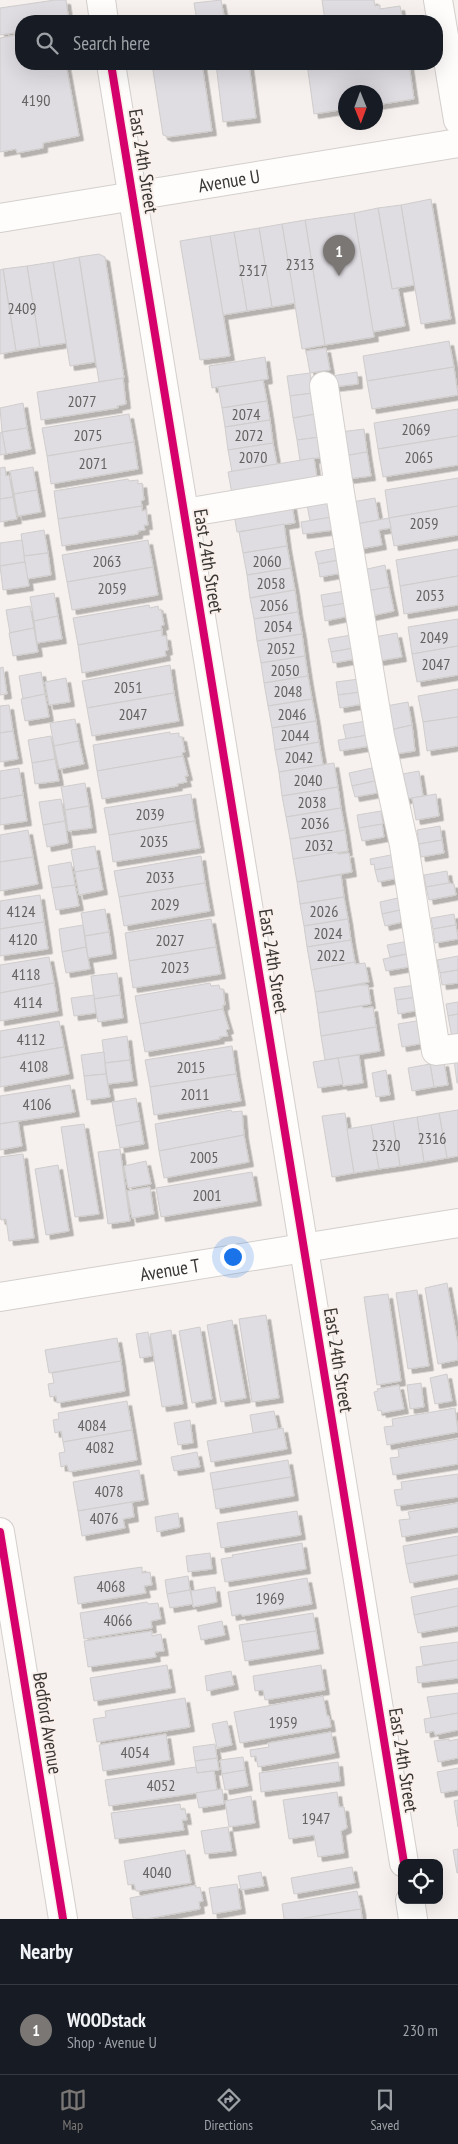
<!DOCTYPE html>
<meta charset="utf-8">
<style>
body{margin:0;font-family:"PT Sans Narrow",sans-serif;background:#20242c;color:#f1f3f6}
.controls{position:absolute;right:15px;bottom:15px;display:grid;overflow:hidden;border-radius:10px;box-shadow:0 5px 20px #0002}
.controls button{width:45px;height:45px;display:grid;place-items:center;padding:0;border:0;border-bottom:1px solid #363941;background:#171b24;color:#f1f3f6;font:25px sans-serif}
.compass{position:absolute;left:338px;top:85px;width:45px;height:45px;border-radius:50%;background:#171b24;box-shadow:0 5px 20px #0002;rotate:179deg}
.you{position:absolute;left:232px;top:1256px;width:18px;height:18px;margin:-12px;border:4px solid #fff;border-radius:50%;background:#1a73e8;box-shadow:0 0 0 8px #1a73e833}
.badge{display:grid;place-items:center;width:32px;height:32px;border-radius:50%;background:#7b7775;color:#fff;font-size:16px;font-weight:700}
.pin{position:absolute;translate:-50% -41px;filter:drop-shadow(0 1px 2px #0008)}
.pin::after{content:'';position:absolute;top:26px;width:18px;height:15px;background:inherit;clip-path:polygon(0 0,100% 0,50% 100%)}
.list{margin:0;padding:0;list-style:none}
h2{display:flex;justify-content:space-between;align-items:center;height:65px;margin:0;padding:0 20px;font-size:21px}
h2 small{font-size:16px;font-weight:400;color:#9ea1a6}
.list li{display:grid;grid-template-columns:32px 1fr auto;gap:15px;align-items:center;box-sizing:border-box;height:90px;padding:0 20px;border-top:1px solid #363941}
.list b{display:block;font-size:19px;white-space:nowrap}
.list p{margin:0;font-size:16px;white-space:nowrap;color:#9ea1a6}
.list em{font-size:16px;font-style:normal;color:#9ea1a6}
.icon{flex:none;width:28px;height:28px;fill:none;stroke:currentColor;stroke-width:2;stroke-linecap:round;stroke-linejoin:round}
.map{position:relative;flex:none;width:458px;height:1919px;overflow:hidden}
.search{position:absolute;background:#171b24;box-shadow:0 5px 20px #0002;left:15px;right:15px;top:15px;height:55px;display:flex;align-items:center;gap:12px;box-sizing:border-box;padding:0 18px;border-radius:20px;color:#9ea1a6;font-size:19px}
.sheet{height:155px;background:#171b24}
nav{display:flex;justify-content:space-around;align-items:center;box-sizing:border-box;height:70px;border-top:1px solid #363941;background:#171b24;font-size:14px;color:#9ea1a6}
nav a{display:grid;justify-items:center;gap:2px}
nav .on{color:#7b7775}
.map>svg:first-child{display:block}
</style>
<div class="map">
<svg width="458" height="1919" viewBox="0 0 458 1919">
<defs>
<filter id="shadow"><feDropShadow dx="4.5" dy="4.5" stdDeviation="0" flood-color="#0004"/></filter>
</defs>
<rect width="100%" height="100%" fill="#f6f1ee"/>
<g fill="#dfdce2" stroke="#cfcdcc" filter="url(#shadow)">
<path d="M55 0H66L69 21H21V32L0 35V8Z"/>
<path d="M221 0 225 21H197L194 3Z"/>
<path d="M322 0H374L375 6 380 5V9L400 6 403 21H325Z"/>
<path d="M21 34V64H66L79 136 43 143V148L17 153 16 149 0 152V38Z"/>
<path d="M152 64H202L212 131 168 137 163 135Z"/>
<path d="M216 64H249L256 118 223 122Z"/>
<path d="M307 64H409L414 99 376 105V92H346V109L314 114Z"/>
<path d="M431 199 451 319 421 324 401 205Z"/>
<path d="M401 205 414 285 392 289 378 208Z"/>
<path d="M378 208 392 289 398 288 405 326 373 332 354 213Z"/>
<path d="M354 213 374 337 325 345 305 220Z"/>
<path d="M305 220 325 345 302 349 282 224Z"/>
<path d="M282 224 295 303 272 307 259 228Z"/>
<path d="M259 228 272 307 247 311 234 232Z"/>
<path d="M234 232 247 311 223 315 210 236Z"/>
<path d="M210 236 230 356 200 360 180 241Z"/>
<path d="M99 254 105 257 124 378 99 382 79 257Z"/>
<path d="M79 257 95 362 70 366 53 262Z"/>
<path d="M53 262 66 343 40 347 27 266Z"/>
<path d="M27 266 40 347 16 351 3 269Z"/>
<path d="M3 269 16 351 0 354V270Z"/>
<path d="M449 341 454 367 367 381 363 356Z"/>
<path d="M326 348 330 370 310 373 306 351Z"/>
<path d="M265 357 268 379 212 388 209 366Z"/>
<path d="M454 367 458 395 372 409 367 381Z"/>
<path d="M357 372 358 384 333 387 332 376Z"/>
<path d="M310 373 313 393 290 396 287 376Z"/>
<path d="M123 378 126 404 117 406 118 408 41 420 37 392Z"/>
<path d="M263 380 267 401 222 408 218 387Z"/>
<path d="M313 393 316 414 293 418 290 396Z"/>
<path d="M267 401 270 420 225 427 222 408Z"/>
<path d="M23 403 27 428 2 432 0 408Z"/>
<path d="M458 409V436L378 449 374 423Z"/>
<path d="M129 414 134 442 47 456 42 428Z"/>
<path d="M316 414 320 437 297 440 293 418Z"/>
<path d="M270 420 273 443 228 450 225 427Z"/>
<path d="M27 428 31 449 6 454 2 432Z"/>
<path d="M364 429 367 452 344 456 340 432Z"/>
<path d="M2 432 6 454 0 455V433Z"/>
<path d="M458 436V465L383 477 378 449Z"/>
<path d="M320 437 323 457 300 461 297 440Z"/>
<path d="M134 442 138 469 51 484 47 456Z"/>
<path d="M273 443 277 464 232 472 228 450Z"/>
<path d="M367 452 371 476 348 479 344 456Z"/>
<path d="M314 458 317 478 232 494 228 472Z"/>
<path d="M5 467 6 476 9 475 13 497 0 499V468Z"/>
<path d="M33 467 37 490 14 494 10 471Z"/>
<path d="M458 478V506L389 518 385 490Z"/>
<path d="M128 479 129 481 138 480V484L142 483 144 500 141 501 142 506 58 519 54 491Z"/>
<path d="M37 490 41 512 18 516 14 494Z"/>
<path d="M329 496 332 517 310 521 306 499Z"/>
<path d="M13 497 17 519 0 522V499Z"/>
<path d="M375 498 379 520 356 524 352 502Z"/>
<path d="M291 499 295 523 237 532 233 508Z"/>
<path d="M142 506V511L146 510 148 525H144L145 530 138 531V534L62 546 58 519Z"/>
<path d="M458 506V535L394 546 389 518Z"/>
<path d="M332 517 334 530 303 534 301 522Z"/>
<path d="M389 518 391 528 379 530 382 545 360 549 356 524Z"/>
<path d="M284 524 287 546 243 553 239 532Z"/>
<path d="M44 530 48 553 24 556 21 534Z"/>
<path d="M22 540 25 562 0 566V543Z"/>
<path d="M148 540 153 567 67 582 62 555Z"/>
<path d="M287 546 291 568 247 575 243 553Z"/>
<path d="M337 548 339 560 318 564 315 552Z"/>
<path d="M458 549V576L400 586 396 560Z"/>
<path d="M48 553 51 575 27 579 24 556Z"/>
<path d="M339 560 342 573 320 577 318 564Z"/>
<path d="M25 562 29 586 3 590 0 566Z"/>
<path d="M385 565 389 587 367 591 363 570Z"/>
<path d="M153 567 158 595 72 610 67 582Z"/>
<path d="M291 568 295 590 250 598 247 575Z"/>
<path d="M458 576V605L404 614 400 586Z"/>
<path d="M389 587 394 611 371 616 367 591Z"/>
<path d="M295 590 298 612 254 619 250 598Z"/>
<path d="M345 591 347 603 323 607 321 595Z"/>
<path d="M54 593 58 616 34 621 30 597Z"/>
<path d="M347 603 349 616 325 621 323 607Z"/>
<path d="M149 605 150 608 158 606 159 610 161 609 164 625 161 626 162 630 78 645 73 618Z"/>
<path d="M30 606 34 628 10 633 6 610Z"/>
<path d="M298 612 302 634 257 641 254 619Z"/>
<path d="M58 616 62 639 37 643 34 621Z"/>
<path d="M458 619V646L412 654 408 627Z"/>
<path d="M34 628 38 652 13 656 9 633Z"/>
<path d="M162 630V636H166L168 650 165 651 166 656 82 673 78 645Z"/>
<path d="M397 633 402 657 378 661 374 637Z"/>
<path d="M302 634 305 656 261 663 257 641Z"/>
<path d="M351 635 354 648 331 652 328 639Z"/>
<path d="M458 646V675L417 682 412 654Z"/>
<path d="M354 648 356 659 333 663 331 652Z"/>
<path d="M305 656 308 676 264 683 261 663Z"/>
<path d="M170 665 174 693 87 708 82 681Z"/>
<path d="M3 667 7 694 0 695V668Z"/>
<path d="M41 672 45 694 23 699 19 676Z"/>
<path d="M308 676 312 699 268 706 264 683Z"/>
<path d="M66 678 70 702 49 705 45 682Z"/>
<path d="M359 679 361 692 338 695 336 682Z"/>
<path d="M458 689V717L423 722 418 696Z"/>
<path d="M361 692 363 704 340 708 338 695Z"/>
<path d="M174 693 179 721 92 736 87 708Z"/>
<path d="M45 694 49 717 25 721 21 699Z"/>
<path d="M312 699 316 721 272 728 268 706Z"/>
<path d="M408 702 412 725 390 730 386 706Z"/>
<path d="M9 705 13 731 0 733V706Z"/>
<path d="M458 717V746L427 751 423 722Z"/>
<path d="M75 719 79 741 54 746 50 723Z"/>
<path d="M316 721 319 742 275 750 272 728Z"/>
<path d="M366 721 368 735 346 739 343 725Z"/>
<path d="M412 725 415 751 395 754 390 730Z"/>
<path d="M13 731 18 759 0 762V733Z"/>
<path d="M170 732V734L179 733V737H182L185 752 182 753 183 756 97 771 93 745Z"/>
<path d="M368 735 370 746 340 751 338 740Z"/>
<path d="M51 736 55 759 32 763 28 740Z"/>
<path d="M79 741 84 764 59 769 54 746Z"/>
<path d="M319 742 323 765 279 772 275 750Z"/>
<path d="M183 756 188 776H185L187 782 177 784 178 786 102 799 97 771Z"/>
<path d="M55 759 59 781 35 784 32 763Z"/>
<path d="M334 763 338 787 282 796 279 772Z"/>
<path d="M19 768 23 795 0 799V771Z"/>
<path d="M372 768 375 781 352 786 349 773Z"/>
<path d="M419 771 423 796 401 800 397 775Z"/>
<path d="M375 781 377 793 355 797 352 786Z"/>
<path d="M85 783 89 806 65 810 61 787Z"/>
<path d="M338 787 341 808 286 817 282 796Z"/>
<path d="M191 794 195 821 109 835 104 808Z"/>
<path d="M436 794 439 816 416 820 412 798Z"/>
<path d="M23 795 27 821 0 825V799Z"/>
<path d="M61 799 65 821 43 825 39 802Z"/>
<path d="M89 806 92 828 68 831 65 810Z"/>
<path d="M341 808 345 830 290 839 286 817Z"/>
<path d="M381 811 383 824 359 828 357 815Z"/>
<path d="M65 821 68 843 47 847 43 825Z"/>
<path d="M195 821 200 848 113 862 109 835Z"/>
<path d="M382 824 384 837 362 841 359 828Z"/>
<path d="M440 826 442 840 419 844 417 830Z"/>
<path d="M28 830 33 857 0 862V835Z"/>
<path d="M345 830 348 851 293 859 290 839Z"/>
<path d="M442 840 444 853 421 857 419 844Z"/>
<path d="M95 846 99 868 75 872 71 850Z"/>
<path d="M337 852 338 854 349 853 352 872 297 882 293 859Z"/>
<path d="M396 854 399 866 375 870 374 864 371 865 370 859Z"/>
<path d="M201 856 205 883 119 897 114 871Z"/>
<path d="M33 857 38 884 0 891V862Z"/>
<path d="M71 862 75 885 52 888 48 866Z"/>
<path d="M397 866 399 878 378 882 375 870Z"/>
<path d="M99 868 103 890 79 895 75 872Z"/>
<path d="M447 871 449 883 426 887 424 875Z"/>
<path d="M341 875 344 897 300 904 297 882Z"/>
<path d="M205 883 210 911 124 926 119 897Z"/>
<path d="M449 883 454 884 456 895 429 900 426 887Z"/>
<path d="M75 885 79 906 56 910 52 888Z"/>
<path d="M40 895 44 922 0 929V901Z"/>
<path d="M344 897 348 919 304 926 300 904Z"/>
<path d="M402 897 405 909 382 914 380 902Z"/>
<path d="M105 909 109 932 85 936 81 913Z"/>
<path d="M405 909 407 921 385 926 382 914Z"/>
<path d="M454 914 456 925 433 929 431 918Z"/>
<path d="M211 919 216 947 129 961 125 933Z"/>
<path d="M348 919 351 940 307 947 304 926Z"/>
<path d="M44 922 48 949 0 956V929Z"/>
<path d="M83 925 86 947 62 952 59 929Z"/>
<path d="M456 925 458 939 435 943 433 929Z"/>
<path d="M109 932 112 954 88 958 85 936Z"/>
<path d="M351 940 355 962 311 970 307 947Z"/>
<path d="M409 941 412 953 390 957 387 945Z"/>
<path d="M86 947 90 969 66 973 62 952Z"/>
<path d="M216 947 221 974 133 988 129 961Z"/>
<path d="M412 953 414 966 386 971 383 959Z"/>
<path d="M458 956V970L440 973 437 960Z"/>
<path d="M49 957 54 983 0 993V965Z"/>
<path d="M355 962V964L365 963 369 982 315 992 311 970Z"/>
<path d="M458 970V983L442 985 440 973Z"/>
<path d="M117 973 120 995 94 999 91 976Z"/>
<path d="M54 983 58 1011 0 1021V993Z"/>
<path d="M210 983 211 986 219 985 220 989H223L225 1005H223V1009L140 1024 135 996Z"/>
<path d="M359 985H368L371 1004 318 1013 315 992Z"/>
<path d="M416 985 418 997 396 1000 394 988Z"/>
<path d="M94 995 96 1013 74 1016 71 998Z"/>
<path d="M120 995 123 1018 98 1022 94 999Z"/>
<path d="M418 997 420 1010 398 1014 396 1000Z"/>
<path d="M458 1002V1014L448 1016 446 1004Z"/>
<path d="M362 1006 363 1008 373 1007 376 1027 321 1036 318 1013Z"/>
<path d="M223 1009 229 1029 226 1030 228 1036 219 1037 220 1039 145 1052 140 1024Z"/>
<path d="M458 1014V1037L452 1038 448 1016Z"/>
<path d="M422 1020 425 1043 402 1047 398 1024Z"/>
<path d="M59 1021 64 1047 0 1058V1031Z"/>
<path d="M376 1027 380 1051 325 1060 321 1036Z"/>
<path d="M127 1036 130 1060 105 1063 102 1040Z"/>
<path d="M232 1046 236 1074 150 1087 145 1060Z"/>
<path d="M64 1047 69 1074 0 1087V1058Z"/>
<path d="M104 1052 106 1074 84 1076 81 1055Z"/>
<path d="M359 1055 363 1083 343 1086 338 1058Z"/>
<path d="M338 1058 343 1084 318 1088 313 1062Z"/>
<path d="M130 1060 133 1081 108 1084 105 1063Z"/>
<path d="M454 1060H458V1083H457Z"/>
<path d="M444 1062 448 1085 434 1087 430 1064Z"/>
<path d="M430 1064 434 1087 412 1091 408 1068Z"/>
<path d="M386 1070 390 1095 376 1097 372 1073Z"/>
<path d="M106 1074 110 1097 87 1100 84 1076Z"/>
<path d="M236 1074 241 1101 154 1115 150 1087Z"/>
<path d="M70 1085 75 1112 0 1124V1096Z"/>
<path d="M136 1098 140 1121 116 1126 112 1102Z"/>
<path d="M231 1110 232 1112 242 1111 244 1135 159 1151 155 1124Z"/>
<path d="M458 1110V1156L447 1158 439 1113Z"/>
<path d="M345 1113 354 1173 332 1177 322 1116Z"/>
<path d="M439 1113 447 1158 424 1162 417 1117Z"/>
<path d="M417 1117 424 1162 400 1166 393 1121Z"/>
<path d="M18 1121 22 1146 0 1150V1124Z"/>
<path d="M140 1121 144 1144 120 1148 116 1126Z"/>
<path d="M393 1121 400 1166 379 1169 371 1125Z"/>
<path d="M84 1124 99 1214 75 1217 61 1127Z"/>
<path d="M371 1125 379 1169 354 1173 347 1129Z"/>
<path d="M244 1135 249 1162 164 1178 159 1151Z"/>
<path d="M120 1149 130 1221 108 1224 98 1152Z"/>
<path d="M23 1154 34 1238 9 1241 6 1219 1 1220 0 1216V1157Z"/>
<path d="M146 1161 151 1184 128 1188 124 1166Z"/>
<path d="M58 1165 69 1231 46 1235 35 1169Z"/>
<path d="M252 1172 257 1201 161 1217 156 1188Z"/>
<path d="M150 1187 154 1214 132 1218 127 1191Z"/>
<path d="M447 1283 458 1344V1360L438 1364 425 1288Z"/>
<path d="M417 1290 429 1366 408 1369 396 1293Z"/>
<path d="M388 1294 401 1381 377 1385 364 1297Z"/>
<path d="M266 1315 279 1398 252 1402 239 1319Z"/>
<path d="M232 1320 246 1398 221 1402 207 1325Z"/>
<path d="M200 1327 212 1399 192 1403 179 1331Z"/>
<path d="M171 1330 183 1404 162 1407 150 1334Z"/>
<path d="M148 1332 152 1356 140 1358 136 1334Z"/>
<path d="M117 1338 121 1361 49 1373 45 1350Z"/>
<path d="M121 1361 125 1391 57 1403 56 1396 50 1397 48 1384 54 1383 52 1373Z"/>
<path d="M447 1374 452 1401 435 1404 430 1378Z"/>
<path d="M421 1383 424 1407 410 1409 407 1385Z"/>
<path d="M399 1385 404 1409 382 1413 381 1410 378 1411 374 1392 378 1391 377 1389Z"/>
<path d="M127 1401 132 1430 63 1442 61 1431 55 1433 53 1420 59 1419 58 1413Z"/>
<path d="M455 1408 458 1432 387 1445 384 1427 393 1426 392 1419Z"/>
<path d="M274 1411 278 1429 253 1433 250 1415Z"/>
<path d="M190 1420 193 1443 178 1445 174 1423Z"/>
<path d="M283 1428 287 1449 211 1462 207 1441Z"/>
<path d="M132 1430 137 1460 69 1472 67 1465 61 1467 59 1453 65 1452 63 1442Z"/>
<path d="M458 1439V1464L393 1475 390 1458 399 1457 398 1449Z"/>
<path d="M197 1452 200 1467 174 1471 171 1457Z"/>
<path d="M288 1460 291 1477 213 1490 210 1473Z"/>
<path d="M139 1470 144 1500 78 1511 73 1482Z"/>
<path d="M458 1474V1497L397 1506 394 1490 402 1489 401 1482Z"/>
<path d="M291 1477 294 1496 216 1509 213 1490Z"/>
<path d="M132 1502 134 1517 123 1519 125 1528 82 1536 78 1511Z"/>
<path d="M458 1503V1527L402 1537 399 1520 410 1519 408 1512Z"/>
<path d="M297 1511 301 1535 221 1548 217 1523Z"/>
<path d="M178 1513 180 1527 157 1532 155 1517Z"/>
<path d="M458 1536V1555L406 1564 403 1546Z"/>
<path d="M302 1543 306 1569 225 1582 221 1559 233 1557 232 1555Z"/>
<path d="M210 1553 212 1569 188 1572 186 1556Z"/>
<path d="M458 1555V1574L410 1583 406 1564Z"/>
<path d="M142 1567V1573L150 1572 152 1585 144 1586 146 1593 78 1604 74 1577Z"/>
<path d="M188 1576 190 1590 167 1594 165 1580Z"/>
<path d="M307 1578 312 1604 242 1616 241 1614 232 1616 228 1592Z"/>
<path d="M215 1587 217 1602 193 1607 191 1591Z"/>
<path d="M458 1588V1606L414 1615 411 1597Z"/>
<path d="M190 1590 193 1604 170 1608 167 1594Z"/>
<path d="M147 1602 148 1604 158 1603 161 1619 151 1621 152 1628 84 1639 80 1613Z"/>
<path d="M458 1606V1626L418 1633 414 1615Z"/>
<path d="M313 1613 316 1631 242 1642 239 1625Z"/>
<path d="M222 1621 225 1635 201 1640 198 1626Z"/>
<path d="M152 1631V1636L161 1634 164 1651 155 1652 156 1657 88 1667 84 1641Z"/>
<path d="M316 1631 319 1649 245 1661 242 1642Z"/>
<path d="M458 1642V1660L423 1665 420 1647Z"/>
<path d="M458 1660V1678L418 1683 416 1667Z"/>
<path d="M167 1665 171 1688 94 1701 90 1678Z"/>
<path d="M321 1665 325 1690 265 1700 263 1690 255 1691 253 1676Z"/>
<path d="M231 1671 234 1685 207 1691 205 1676Z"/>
<path d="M458 1693V1713L431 1718 427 1697Z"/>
<path d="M323 1696 327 1716H329L331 1727 240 1743 234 1712Z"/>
<path d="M185 1698 190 1727 97 1742 93 1719 106 1717 105 1711Z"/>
<path d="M458 1713V1730L435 1735 434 1731 426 1733 424 1719Z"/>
<path d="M227 1721 232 1745 217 1748 212 1724Z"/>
<path d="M331 1732 335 1753 258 1767 256 1756 251 1757 250 1750 269 1747 268 1743Z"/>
<path d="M166 1734 170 1760 103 1771 99 1745Z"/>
<path d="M449 1739V1741L458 1739V1758L438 1762 434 1741Z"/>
<path d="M215 1744 217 1758 195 1761 193 1747Z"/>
<path d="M243 1757 245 1770 222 1774 220 1760Z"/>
<path d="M217 1758 219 1770 197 1773 195 1761Z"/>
<path d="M338 1762 340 1781 261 1792 259 1773Z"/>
<path d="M196 1767 197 1773 214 1771 217 1790 109 1806 105 1780Z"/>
<path d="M458 1768V1790L441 1793 437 1772Z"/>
<path d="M245 1770 248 1786 225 1790 222 1774Z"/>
<path d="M222 1789 224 1804 199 1808 196 1793Z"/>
<path d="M337 1792 339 1807H344L347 1828 341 1831 344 1853 318 1857 314 1835 289 1839 283 1800Z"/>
<path d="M251 1796 255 1823 229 1827 225 1801Z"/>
<path d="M458 1800V1827L454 1801Z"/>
<path d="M180 1804 181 1810 185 1809 187 1820H182L184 1830 115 1839 111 1813Z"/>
<path d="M228 1827 232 1851 205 1854 201 1831Z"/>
<path d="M458 1849V1873H457L453 1850Z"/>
<path d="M185 1850 191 1883 139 1891H136L134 1884 128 1885 124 1861Z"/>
<path d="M352 1867 355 1883 294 1894 291 1878Z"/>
<path d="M261 1872 264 1886 241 1890 238 1876Z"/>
<path d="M237 1884 241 1909 213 1914 209 1888Z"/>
<path d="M196 1885V1888L200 1887 203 1901 199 1902 200 1909 146 1919 133 1918 130 1898Z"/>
<path d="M357 1891 361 1909 300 1919H284L282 1904Z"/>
<path d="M361 1909 362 1919H300Z"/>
</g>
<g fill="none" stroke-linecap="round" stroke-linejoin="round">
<defs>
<g id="minor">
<path d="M101 0 104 21"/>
<path d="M438 0 458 120"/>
<path d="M111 64 404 1863"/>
<path d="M324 386 339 487"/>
<path d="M185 513 339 487 380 736 404 845 436 1051 458 1048"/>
<path id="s1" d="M0 1297 458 1223"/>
<path d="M410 1900 413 1919"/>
</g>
<g id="major">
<path id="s2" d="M0 218 458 143"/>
<path d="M0 1532 63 1919"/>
</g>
</defs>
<use href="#minor" stroke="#d3cfcc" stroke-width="30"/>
<use href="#major" stroke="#d3cfcc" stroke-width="30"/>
<use href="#minor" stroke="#fefdfc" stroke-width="28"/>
<use href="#major" stroke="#fefdfc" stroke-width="28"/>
<defs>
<g id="cycleway">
<path d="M111 64 404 1863"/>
<path d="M0 1532 63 1919"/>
</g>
</defs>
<use href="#cycleway" stroke="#f9f0eb" stroke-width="11"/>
<use href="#cycleway" stroke="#d6006c" stroke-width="8"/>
</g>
<g text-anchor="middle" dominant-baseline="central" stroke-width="4" stroke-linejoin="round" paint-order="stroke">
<g font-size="16" fill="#656262">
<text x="36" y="100">4190</text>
<text x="300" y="264">2313</text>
<text x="253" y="270">2317</text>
<text x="22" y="308">2409</text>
<text x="82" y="401">2077</text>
<text x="246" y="414">2074</text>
<text x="416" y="429">2069</text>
<text x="88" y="435">2075</text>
<text x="249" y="435">2072</text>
<text x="253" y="457">2070</text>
<text x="419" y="457">2065</text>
<text x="93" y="463">2071</text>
<text x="424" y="523">2059</text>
<text x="107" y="561">2063</text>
<text x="267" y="561">2060</text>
<text x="271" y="583">2058</text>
<text x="112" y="588">2059</text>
<text x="430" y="595">2053</text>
<text x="274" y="605">2056</text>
<text x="278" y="626">2054</text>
<text x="434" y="637">2049</text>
<text x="281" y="648">2052</text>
<text x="436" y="664">2047</text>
<text x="285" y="670">2050</text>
<text x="128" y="687">2051</text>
<text x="288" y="691">2048</text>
<text x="133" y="714">2047</text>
<text x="292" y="714">2046</text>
<text x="295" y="735">2044</text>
<text x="299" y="757">2042</text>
<text x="308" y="780">2040</text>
<text x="312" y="802">2038</text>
<text x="150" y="814">2039</text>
<text x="315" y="823">2036</text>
<text x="154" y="841">2035</text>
<text x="319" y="845">2032</text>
<text x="160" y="877">2033</text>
<text x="165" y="904">2029</text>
<text x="21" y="911">4124</text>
<text x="324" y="911">2026</text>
<text x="328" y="933">2024</text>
<text x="23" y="939">4120</text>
<text x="170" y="940">2027</text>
<text x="331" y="955">2022</text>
<text x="175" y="967">2023</text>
<text x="26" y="974">4118</text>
<text x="28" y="1002">4114</text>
<text x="31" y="1039">4112</text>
<text x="34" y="1066">4108</text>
<text x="191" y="1067">2015</text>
<text x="195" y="1094">2011</text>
<text x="37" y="1104">4106</text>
<text x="432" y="1138">2316</text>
<text x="386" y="1145">2320</text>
<text x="204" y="1157">2005</text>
<text x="207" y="1195">2001</text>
<text x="92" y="1425">4084</text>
<text x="100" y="1447">4082</text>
<text x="109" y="1491">4078</text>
<text x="104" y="1518">4076</text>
<text x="111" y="1586">4068</text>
<text x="270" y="1598">1969</text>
<text x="118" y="1620">4066</text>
<text x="283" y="1722">1959</text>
<text x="135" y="1752">4054</text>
<text x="161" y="1785">4052</text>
<text x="316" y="1818">1947</text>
<text x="157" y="1872">4040</text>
</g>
<g font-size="19" fill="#393634" stroke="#f9f0eb">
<text transform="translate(144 161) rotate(81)">East 24th Street</text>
<text stroke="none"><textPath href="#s2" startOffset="232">Avenue U</textPath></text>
<text transform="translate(209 561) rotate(81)">East 24th Street</text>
<text transform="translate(274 961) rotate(81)">East 24th Street</text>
<text stroke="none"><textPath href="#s1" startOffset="172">Avenue T</textPath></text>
<text transform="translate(339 1360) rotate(81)">East 24th Street</text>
<text transform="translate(48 1723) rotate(81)">Bedford Avenue</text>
<text transform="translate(404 1760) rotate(81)">East 24th Street</text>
</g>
</g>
</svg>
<div class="controls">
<button><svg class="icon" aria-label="locate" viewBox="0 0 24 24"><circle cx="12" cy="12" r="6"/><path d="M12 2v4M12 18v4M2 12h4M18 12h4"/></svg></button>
</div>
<svg class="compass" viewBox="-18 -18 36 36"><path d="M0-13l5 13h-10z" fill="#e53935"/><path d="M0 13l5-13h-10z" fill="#9ea1a6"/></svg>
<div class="you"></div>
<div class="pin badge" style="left:339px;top:276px">1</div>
<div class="search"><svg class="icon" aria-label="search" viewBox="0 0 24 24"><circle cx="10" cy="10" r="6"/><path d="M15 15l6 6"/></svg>Search here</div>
</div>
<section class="sheet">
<h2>Nearby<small></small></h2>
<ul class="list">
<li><span class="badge">1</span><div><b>WOODstack</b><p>Shop · Avenue U</p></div><em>230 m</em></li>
</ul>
</section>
<nav>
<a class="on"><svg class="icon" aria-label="map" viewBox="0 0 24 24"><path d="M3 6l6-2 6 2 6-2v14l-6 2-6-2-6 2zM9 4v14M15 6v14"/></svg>Map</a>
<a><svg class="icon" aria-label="directions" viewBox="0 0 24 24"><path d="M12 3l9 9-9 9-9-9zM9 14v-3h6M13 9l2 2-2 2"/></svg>Directions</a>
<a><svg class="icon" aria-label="saved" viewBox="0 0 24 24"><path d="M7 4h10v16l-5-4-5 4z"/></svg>Saved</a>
</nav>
